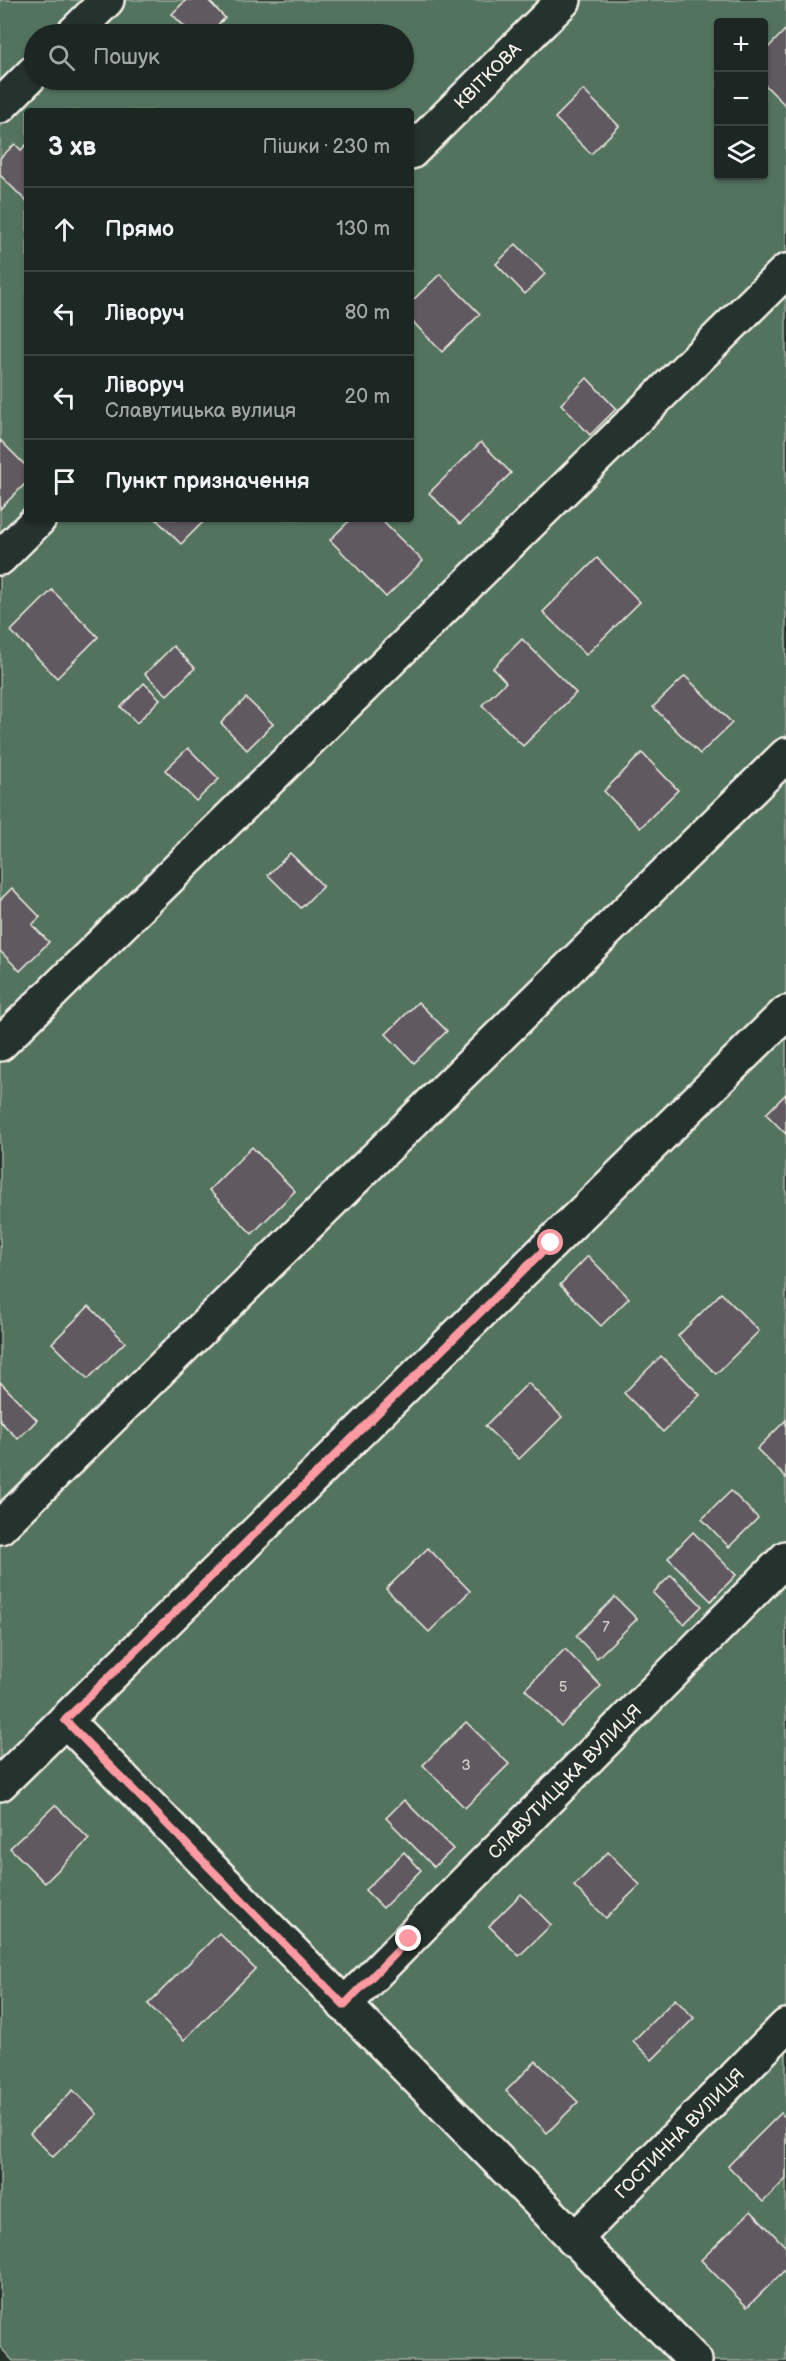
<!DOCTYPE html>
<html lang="uk">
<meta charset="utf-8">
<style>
body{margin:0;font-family:"Balsamiq Sans",sans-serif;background:#29322f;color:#f1f3f6}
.controls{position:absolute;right:18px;top:18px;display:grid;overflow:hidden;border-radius:6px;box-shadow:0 2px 4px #0004}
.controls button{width:54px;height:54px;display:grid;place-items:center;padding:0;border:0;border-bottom:2px solid #3a4340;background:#1c2622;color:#f1f3f6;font:30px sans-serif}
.stop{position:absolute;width:18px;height:18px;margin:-14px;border:4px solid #ff9aa2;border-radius:50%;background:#fff}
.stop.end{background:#ff9aa2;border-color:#fff;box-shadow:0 2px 6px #0008}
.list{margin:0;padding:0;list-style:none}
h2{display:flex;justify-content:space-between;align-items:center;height:78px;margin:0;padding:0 24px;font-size:26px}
h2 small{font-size:20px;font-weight:400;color:#a0a5a5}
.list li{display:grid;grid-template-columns:39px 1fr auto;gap:18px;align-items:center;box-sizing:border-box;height:84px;padding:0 24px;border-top:2px solid #3a4340}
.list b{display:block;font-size:22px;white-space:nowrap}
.list p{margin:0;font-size:20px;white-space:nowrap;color:#a0a5a5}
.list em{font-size:20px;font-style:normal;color:#a0a5a5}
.icon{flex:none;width:33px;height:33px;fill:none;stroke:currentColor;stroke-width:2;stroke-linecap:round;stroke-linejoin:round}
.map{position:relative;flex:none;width:786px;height:2361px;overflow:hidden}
.search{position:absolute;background:#1c2622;box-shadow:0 2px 4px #0004;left:24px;top:24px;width:390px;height:66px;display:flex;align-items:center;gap:15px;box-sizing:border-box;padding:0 21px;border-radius:33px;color:#a0a5a5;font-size:22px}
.panel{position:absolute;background:#1c2622;box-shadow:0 2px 4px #0004;left:24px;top:108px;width:390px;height:414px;border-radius:6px}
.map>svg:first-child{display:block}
</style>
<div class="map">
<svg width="786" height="2361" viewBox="0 0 786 2361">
<rect width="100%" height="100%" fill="#26332d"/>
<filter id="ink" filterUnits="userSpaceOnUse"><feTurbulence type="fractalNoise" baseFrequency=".0167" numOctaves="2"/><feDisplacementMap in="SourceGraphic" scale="12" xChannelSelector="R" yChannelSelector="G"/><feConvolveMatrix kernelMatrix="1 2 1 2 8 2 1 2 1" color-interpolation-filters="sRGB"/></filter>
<g filter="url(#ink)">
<path fill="#52735e" stroke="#a3b2a3" stroke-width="1.5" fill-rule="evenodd" d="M0 0H786V2361H13L0 2347ZM718 22H764V176H718ZM34 34H404V80H34ZM27 111H411V519H27Z"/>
<g fill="#615a61" stroke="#f4f1e8" stroke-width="1.5">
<path d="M186 0H208L225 18 208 34H192L172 14Z"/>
<path d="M786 29V106L764 84V52Z"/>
<path d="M583 90 619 126 591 154 555 118Z"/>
<path d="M15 144 21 150 27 144V202L0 175V158Z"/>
<path d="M516 244 545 274 525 294 496 264Z"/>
<path d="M440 274 480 314 442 352 411 320V302Z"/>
<path d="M587 378 616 409 590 435 561 404Z"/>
<path d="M0 440 27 467V482L0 509Z"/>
<path d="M481 442 511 473 460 524 429 493Z"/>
<path d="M156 519H206L181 544Z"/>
<path d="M351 519H380L423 561 386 597 330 540Z"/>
<path d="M597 558 640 602 586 655 543 612Z"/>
<path d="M52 590 98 637 57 678 11 631Z"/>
<path d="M522 639 576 693 523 746 482 705 506 682 493 668Z"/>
<path d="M173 646 195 668 167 695 145 674Z"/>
<path d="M685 676 732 723 700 754 653 707Z"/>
<path d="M144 683 160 699 137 723 121 707Z"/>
<path d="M246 698 273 724 247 750 221 723Z"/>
<path d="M188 748 219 779 196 801 165 770Z"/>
<path d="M642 753 678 790 640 828 604 791Z"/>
<path d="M290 853 323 886 301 908 268 875Z"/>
<path d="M12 888 40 917 32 925 49 942 20 971 0 951V900Z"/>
<path d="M418 1002 447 1031 414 1063 386 1034Z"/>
<path d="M786 1094V1134L766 1114Z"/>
<path d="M252 1147 295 1191 252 1234 209 1190Z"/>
<path d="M588 1256 629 1298 601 1326 560 1285Z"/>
<path d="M721 1293 759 1331 716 1374 678 1336Z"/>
<path d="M89 1306 125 1342 88 1379 52 1343Z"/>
<path d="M661 1356 700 1395 663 1432 624 1393Z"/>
<path d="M0 1382 37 1420 18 1439 0 1421Z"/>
<path d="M528 1383 562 1417 519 1459 485 1426Z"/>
<path d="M786 1420V1478L757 1449Z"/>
<path d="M731 1491 758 1518 729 1547 702 1519Z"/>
<path d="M693 1532 736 1575 711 1601 668 1558Z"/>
<path d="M428 1548 470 1591 429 1632 386 1589Z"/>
<path d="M671 1575 702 1606 684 1624 653 1593Z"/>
<path d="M615 1597 637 1619 597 1658 576 1636Z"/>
<path d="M565 1649 601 1686 561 1726 525 1689Z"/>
<path d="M466 1722 509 1764 465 1808 423 1765Z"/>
<path d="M404 1800 453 1849 434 1867 386 1818Z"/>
<path d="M55 1805 89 1839 45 1883 10 1848Z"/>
<path d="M404 1852 421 1870 383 1908 365 1890Z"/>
<path d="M608 1852 640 1885 606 1918 574 1886Z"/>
<path d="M521 1894 551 1925 519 1956 489 1926Z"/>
<path d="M219 1933 255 1969 184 2040 148 2004Z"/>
<path d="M675 1999 694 2018 652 2060 633 2041Z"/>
<path d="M536 2061 578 2102 547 2133 506 2091Z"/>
<path d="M73 2090 97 2114 53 2157 30 2133Z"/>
<path d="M781 2113 786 2118V2179L763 2202 728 2166Z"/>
<path d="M751 2211 786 2247V2269L747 2307 701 2260Z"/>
</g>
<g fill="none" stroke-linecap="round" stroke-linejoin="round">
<defs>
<g id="minor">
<path d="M73 34 107 0"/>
<path d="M0 106 34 72"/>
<path id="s1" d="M411 152 564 0"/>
<path d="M0 558 39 519"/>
<path d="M0 1044 786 271"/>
<path d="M0 1527 786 755"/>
<path d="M65 1720 695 2361"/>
<path d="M0 1784 786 1013"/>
<path id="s2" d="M344 2005 786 1558"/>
<path id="s3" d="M574 2240 786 2026"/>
</g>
</defs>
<use href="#minor" stroke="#f4f1e8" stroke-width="38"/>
<use href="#minor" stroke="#26332d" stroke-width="33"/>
</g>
</g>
<g fill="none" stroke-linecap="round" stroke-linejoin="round" filter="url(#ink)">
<path stroke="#ff9aa2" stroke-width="8" d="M409 1939 344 2005 65 1720 551 1243"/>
</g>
<g text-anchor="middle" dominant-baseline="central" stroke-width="4.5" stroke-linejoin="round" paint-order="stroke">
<g font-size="15" fill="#cfcbc6">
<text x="606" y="1627">7</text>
<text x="563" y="1687">5</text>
<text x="466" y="1765">3</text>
</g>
<g font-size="18" fill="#f4f1e8" stroke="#26332d">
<text stroke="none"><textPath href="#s1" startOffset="108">КВІТКОВА</textPath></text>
<text stroke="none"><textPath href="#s2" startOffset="314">СЛАВУТИЦЬКА ВУЛИЦЯ</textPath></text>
<text stroke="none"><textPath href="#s3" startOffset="150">ГОСТИННА ВУЛИЦЯ</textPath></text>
</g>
</g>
</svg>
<div class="controls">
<button>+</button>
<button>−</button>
<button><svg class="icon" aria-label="layers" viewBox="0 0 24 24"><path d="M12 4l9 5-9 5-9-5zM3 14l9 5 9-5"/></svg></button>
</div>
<div class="stop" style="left:551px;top:1243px"></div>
<div class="stop end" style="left:409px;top:1939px"></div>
<div class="search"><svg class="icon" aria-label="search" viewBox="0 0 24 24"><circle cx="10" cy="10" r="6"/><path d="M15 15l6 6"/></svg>Пошук</div>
<section class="panel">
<h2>3 хв<small>Пішки · 230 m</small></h2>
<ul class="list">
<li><svg class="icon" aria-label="ahead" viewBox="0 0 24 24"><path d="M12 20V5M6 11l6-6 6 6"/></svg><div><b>Прямо</b></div><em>130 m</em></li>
<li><svg class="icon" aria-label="left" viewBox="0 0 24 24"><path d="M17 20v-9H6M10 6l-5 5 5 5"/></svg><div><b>Ліворуч</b></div><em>80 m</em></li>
<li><svg class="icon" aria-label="left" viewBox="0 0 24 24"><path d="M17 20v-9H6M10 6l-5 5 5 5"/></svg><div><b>Ліворуч</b><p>Славутицька вулиця</p></div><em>20 m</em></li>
<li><svg class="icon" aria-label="arrive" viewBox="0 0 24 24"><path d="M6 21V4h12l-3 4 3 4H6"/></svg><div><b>Пункт призначення</b></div></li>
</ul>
</section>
</div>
